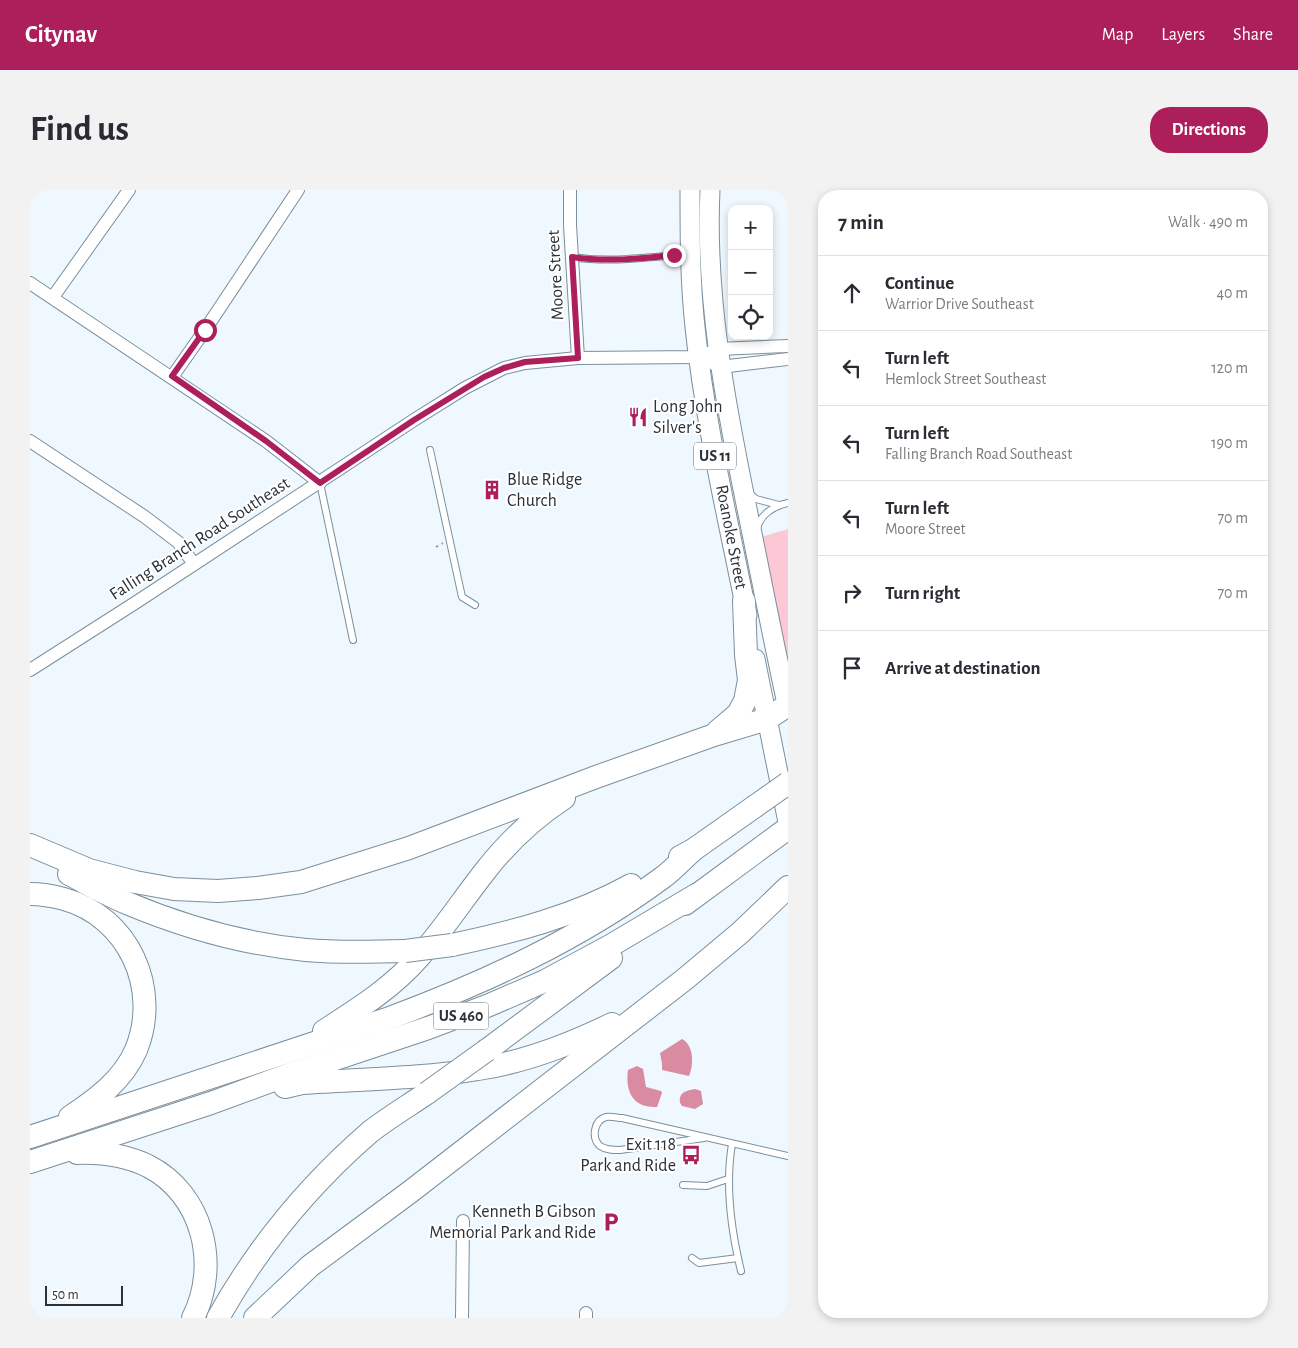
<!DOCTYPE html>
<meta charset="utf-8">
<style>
body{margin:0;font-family:"Alegreya Sans",sans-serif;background:#f2f2f3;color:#2b2b33}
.controls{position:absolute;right:15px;top:15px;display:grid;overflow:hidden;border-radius:10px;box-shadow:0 2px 8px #0003}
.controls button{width:45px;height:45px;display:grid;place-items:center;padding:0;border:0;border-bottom:1px solid #e1e1e2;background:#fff;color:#2b2b33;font:25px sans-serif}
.scale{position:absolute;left:15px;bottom:12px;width:78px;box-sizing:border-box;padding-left:5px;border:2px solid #2a3238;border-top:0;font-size:14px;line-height:18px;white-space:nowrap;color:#2a3238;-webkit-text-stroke:4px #fff;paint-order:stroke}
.stop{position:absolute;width:15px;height:15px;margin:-11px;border:4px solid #ad1f5b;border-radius:50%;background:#fff}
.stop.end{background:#ad1f5b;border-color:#fff;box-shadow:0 1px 5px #0008}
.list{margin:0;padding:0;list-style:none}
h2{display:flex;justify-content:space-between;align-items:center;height:65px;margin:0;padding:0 20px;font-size:21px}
h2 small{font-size:16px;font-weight:400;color:#7c7c81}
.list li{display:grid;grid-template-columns:32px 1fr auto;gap:15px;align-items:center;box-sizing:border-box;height:75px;padding:0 20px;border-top:1px solid #e1e1e2}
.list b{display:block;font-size:19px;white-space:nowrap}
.list p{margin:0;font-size:16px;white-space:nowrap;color:#7c7c81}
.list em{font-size:16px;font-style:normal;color:#7c7c81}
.icon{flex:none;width:28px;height:28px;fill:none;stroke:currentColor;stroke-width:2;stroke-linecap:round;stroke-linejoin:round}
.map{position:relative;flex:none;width:758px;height:1128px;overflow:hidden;border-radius:20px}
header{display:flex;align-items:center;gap:30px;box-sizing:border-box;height:70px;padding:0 25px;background:#ad1f5b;color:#fff}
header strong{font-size:24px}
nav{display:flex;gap:28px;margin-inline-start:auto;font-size:18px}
.intro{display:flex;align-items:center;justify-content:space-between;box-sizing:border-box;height:120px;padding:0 30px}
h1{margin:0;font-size:35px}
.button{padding:12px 22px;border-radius:20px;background:#ad1f5b;color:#fff;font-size:18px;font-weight:700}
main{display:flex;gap:30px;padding:0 30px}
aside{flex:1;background:#fff;border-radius:20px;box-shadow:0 2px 8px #0003}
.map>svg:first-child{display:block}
</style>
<header>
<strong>Citynav</strong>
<nav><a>Map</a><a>Layers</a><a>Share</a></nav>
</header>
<div class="intro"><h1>Find us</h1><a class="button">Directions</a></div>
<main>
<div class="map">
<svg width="758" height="1128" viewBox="0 0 758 1128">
<rect width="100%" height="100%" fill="#eff8fe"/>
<path fill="#fcc8d6" d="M758 339V472L731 347Z"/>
<g fill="#d98ba1">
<path d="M652 849C664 855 664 875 659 886L632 880V874L630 863Z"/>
<path d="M607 876 613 879 616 897 631 901 632 903 627 917C603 918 595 902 598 880Z"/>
<path d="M665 899 671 901 673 914 665 919 652 916 650 913C649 902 655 901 665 899Z"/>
</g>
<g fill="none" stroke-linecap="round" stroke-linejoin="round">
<defs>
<g id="service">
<path d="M542 67C581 73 620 67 660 64"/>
<path d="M400 260 432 407 445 415"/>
<path d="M290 293 323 450"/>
<path d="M719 303 726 309 749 315"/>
<path d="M727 339C730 324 744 316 758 313"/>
<path d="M674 948 590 960C583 960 576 960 570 956 561 948 564 930 576 927 581 926 588 928 592 928L758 966"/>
<path d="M702 954C695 996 701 1040 711 1081"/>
<path d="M653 995 677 996 698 989"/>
<path d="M662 1068 669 1073 708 1068"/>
</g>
<g id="minor">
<path d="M540 0V35L548 168"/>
<path d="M0 93 236 251 290 293"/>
<path d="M23 107 99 0"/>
<path d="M669 167 690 177 758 169"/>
<path d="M142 187 175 140 268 0"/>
<path d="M0 251 115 327 148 352 164 374"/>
<path d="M0 480 105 413 384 230 435 198 474 178 495 173 548 168 669 167 688 159 758 156"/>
<path d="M432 1128 433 1031"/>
<path d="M556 1128V1123"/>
</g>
<g id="primary">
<path d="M660 0C660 46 660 91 665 137 675 234 698 329 717 425"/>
<path d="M680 0C675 106 695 211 716 314 730 382 743 450 758 518"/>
<path d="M725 469 758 632"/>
</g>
<g id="motorway">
<path d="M688 541 708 524 715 511 719 490 716 465 714 411"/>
<path d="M0 655 59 680 105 692 144 699 188 701 228 698 271 692 379 658 566 587 684 545 737 529 758 515"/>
<path d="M650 667 663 660 724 617"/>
<path d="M39 684C58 694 77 705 97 713 154 737 214 754 276 760 309 763 342 762 375 761"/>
<path d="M0 704C11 704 23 706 34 709 99 727 131 799 106 860 93 890 66 910 40 927"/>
<path d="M655 714 758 638"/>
<path d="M422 755C484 742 545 726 601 695"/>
<path d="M294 841C328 819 362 798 389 767 414 739 433 709 456 680 478 652 505 627 534 608"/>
<path d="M457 860 581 768"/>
<path d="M255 897 272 893C331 889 390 889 448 879 495 872 539 855 582 834"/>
<path d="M0 947 357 829C454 793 548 750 632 688 643 680 653 669 663 660"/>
<path d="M47 963C72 962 95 965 118 976 173 1004 190 1075 163 1128"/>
<path d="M0 972 181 913 260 884 398 838 457 816 515 791 580 756 666 705"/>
<path d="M188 1128C227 1058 280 994 340 942 358 928 378 916 397 903"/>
<path d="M225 1128 280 1076 380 1002 655 789 710 743 758 697"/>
</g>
</defs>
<use href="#service" stroke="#7b8f9c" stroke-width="8"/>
<use href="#minor" stroke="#7b8f9c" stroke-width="14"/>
<use href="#primary" stroke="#7b8f9c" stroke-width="21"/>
<use href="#motorway" stroke="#7b8f9c" stroke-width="24"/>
<path stroke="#959da3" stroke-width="2" stroke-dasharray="2.5 4" stroke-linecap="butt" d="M406 357 413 353"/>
<use href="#service" stroke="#fff" stroke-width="6"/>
<use href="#minor" stroke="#fff" stroke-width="12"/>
<use href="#primary" stroke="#fff" stroke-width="19"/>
<use href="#motorway" stroke="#fff" stroke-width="22"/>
<defs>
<g id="motorway-bridge">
<path d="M724 617 758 593"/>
<path d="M375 761 422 755"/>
<path d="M397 903 457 860"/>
</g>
</defs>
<use href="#motorway-bridge" stroke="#7b8f9c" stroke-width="24" stroke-linecap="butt"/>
<use href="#motorway-bridge" stroke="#fff" stroke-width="22"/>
</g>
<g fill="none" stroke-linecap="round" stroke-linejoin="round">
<path stroke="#ad1f5b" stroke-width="6" d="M175 140 142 186 236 251 290 293 384 230 454 187 474 178 495 172 548 168 542 67C576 72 609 69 644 65"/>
</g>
<defs>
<symbol id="restaurant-bare" viewBox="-9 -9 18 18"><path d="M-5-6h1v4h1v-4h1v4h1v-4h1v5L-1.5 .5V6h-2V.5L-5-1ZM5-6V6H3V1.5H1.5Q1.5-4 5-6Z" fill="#ad1f5b" stroke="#fff" stroke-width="2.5" paint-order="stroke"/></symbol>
<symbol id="building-bare" viewBox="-9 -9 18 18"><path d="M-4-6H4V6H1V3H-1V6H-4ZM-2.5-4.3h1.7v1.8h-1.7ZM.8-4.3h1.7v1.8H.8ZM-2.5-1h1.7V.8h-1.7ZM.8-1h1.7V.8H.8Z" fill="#ad1f5b" stroke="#fff" stroke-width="2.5" paint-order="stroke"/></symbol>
<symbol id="bus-bare" viewBox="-9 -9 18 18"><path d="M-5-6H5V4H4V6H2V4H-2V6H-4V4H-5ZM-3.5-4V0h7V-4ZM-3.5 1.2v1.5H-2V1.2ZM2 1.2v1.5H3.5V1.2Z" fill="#ad1f5b" stroke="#fff" stroke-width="2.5" paint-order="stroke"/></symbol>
<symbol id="parking-bare" viewBox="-9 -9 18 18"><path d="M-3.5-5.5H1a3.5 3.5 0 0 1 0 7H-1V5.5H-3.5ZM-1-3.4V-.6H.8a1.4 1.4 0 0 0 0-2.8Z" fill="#ad1f5b" stroke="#fff" stroke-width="2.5" paint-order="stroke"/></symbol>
</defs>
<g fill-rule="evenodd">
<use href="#restaurant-bare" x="594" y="213" width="28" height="28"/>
<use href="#building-bare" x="448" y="286" width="28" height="28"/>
<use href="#bus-bare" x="647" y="951" width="28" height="28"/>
<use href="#parking-bare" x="567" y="1018" width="28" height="28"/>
</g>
<g text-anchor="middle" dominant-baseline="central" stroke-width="4" stroke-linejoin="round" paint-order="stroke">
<g fill="#fff" stroke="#6a7074" stroke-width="1">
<rect x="664" y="252.5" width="42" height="27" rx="4"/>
<rect x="403.5" y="812.5" width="55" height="27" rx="4"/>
</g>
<g font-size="16" font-weight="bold" fill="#2a3238">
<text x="685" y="266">US 11</text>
<text x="431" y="826">US 460</text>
</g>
<g font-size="18" fill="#2a3238" stroke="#fff">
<text transform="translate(526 85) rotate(-93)">Moore Street</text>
<text transform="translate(701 347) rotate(79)">Roanoke Street</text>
<text transform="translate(170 349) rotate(-33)">Falling Branch Road Southeast</text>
</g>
<g font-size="18" fill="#2a3238" stroke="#fff" text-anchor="start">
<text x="623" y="217">Long John<tspan x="623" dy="21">Silver's</tspan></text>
<text x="477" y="290">Blue Ridge<tspan x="477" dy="21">Church</tspan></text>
<text x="646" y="955" text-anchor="end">Exit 118<tspan x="646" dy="21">Park and Ride</tspan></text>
<text x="566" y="1022" text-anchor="end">Kenneth B Gibson<tspan x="566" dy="21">Memorial Park and Ride</tspan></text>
</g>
</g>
</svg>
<div class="controls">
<button>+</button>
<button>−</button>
<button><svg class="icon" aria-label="locate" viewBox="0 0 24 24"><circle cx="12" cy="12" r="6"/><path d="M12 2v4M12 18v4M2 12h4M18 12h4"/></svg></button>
</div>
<div class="scale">50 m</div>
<div class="stop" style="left:175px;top:140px"></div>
<div class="stop end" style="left:644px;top:65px"></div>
</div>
<aside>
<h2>7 min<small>Walk · 490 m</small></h2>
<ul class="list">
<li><svg class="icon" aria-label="ahead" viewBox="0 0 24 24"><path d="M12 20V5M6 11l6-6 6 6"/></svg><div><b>Continue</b><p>Warrior Drive Southeast</p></div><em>40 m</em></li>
<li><svg class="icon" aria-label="left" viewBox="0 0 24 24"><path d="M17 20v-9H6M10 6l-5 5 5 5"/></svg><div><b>Turn left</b><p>Hemlock Street Southeast</p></div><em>120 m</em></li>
<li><svg class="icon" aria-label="left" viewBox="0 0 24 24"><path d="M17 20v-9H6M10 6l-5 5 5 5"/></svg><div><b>Turn left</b><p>Falling Branch Road Southeast</p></div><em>190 m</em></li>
<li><svg class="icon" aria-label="left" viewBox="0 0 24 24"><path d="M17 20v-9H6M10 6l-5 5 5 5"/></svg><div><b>Turn left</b><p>Moore Street</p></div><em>70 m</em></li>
<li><svg class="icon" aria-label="right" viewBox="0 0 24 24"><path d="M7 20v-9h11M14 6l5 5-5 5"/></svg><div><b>Turn right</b></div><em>70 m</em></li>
<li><svg class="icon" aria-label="arrive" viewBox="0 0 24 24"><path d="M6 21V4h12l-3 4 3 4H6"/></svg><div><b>Arrive at destination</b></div></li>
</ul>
</aside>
</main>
